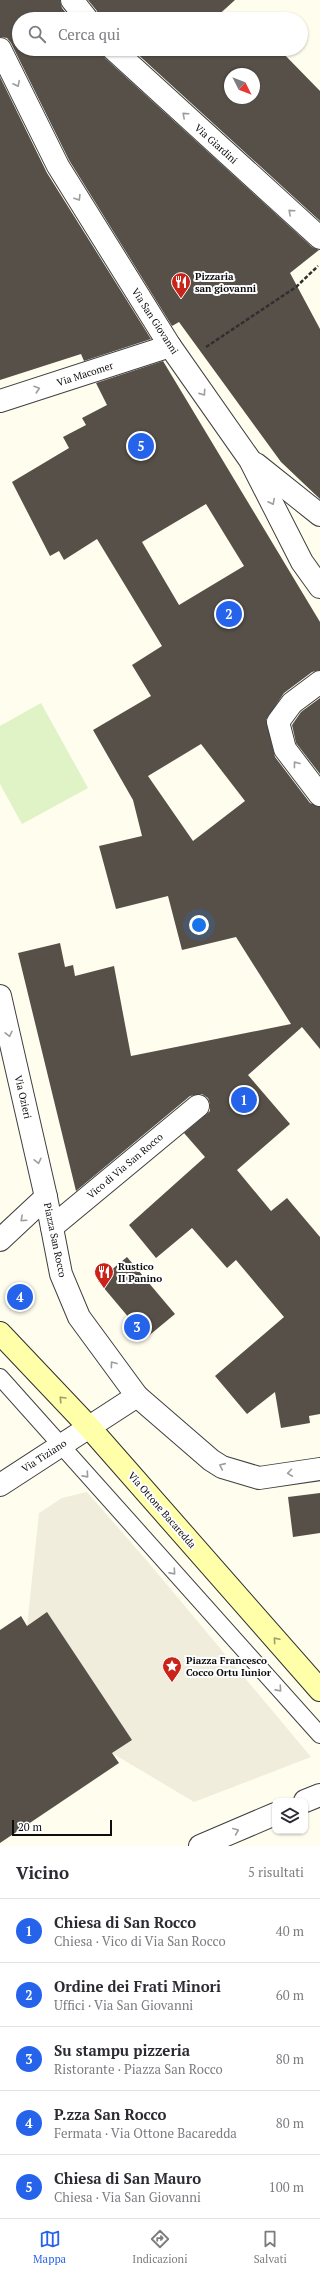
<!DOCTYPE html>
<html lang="it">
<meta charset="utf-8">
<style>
body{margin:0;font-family:"PT Serif",serif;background:#f7f7f7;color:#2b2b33}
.controls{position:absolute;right:12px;bottom:12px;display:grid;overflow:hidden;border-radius:8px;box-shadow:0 1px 3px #0004}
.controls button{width:36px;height:36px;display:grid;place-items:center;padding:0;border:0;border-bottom:1px solid #e1e1e2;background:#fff;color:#2b2b33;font:20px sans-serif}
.compass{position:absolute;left:224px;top:68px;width:36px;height:36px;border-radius:50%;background:#fff;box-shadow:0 1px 3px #0004;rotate:132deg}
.scale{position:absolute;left:12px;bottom:10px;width:100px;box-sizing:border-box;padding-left:4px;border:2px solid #0d0d0d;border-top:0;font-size:11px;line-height:14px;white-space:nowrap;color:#0d0d0d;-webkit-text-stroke:3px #fff;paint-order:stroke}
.you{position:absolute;left:199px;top:925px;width:14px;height:14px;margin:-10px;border:3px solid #fff;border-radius:50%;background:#1a73e8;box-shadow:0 0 0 6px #1a73e833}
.badge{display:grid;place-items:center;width:26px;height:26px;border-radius:50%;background:#2563eb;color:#fff;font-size:13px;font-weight:700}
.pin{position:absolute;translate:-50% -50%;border:2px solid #fff;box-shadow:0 1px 4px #0006}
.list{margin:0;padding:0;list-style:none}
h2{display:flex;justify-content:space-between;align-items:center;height:52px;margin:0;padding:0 16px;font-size:17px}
h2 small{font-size:13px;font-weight:400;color:#7c7c81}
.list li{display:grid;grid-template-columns:26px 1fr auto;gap:12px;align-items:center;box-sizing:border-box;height:64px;padding:0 16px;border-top:1px solid #e1e1e2}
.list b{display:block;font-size:15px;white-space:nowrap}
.list p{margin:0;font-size:13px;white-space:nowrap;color:#7c7c81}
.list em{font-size:13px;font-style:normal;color:#7c7c81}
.icon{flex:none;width:22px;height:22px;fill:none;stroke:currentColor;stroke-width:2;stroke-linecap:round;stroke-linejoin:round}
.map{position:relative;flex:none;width:320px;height:1846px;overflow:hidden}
.search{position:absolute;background:#fff;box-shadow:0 1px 3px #0004;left:12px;right:12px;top:12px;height:44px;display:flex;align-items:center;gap:10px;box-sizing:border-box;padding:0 14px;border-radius:22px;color:#7c7c81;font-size:15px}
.sheet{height:372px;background:#fff}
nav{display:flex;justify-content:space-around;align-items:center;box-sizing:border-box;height:56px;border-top:1px solid #e1e1e2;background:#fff;font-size:11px;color:#7c7c81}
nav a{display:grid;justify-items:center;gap:2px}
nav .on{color:#2563eb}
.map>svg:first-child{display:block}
</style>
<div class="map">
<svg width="320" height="1846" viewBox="0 0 320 1846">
<rect width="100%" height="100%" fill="#fffdee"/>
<path fill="#dff3c6" d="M41 703 88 788 22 824 0 784V726Z"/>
<path fill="#f0eddc" d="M87 1492 148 1562 311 1757 194 1802 112 1753 132 1740 47 1613 27 1626 39 1513 62 1498Z"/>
<g fill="#575049" fill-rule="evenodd">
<path d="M0 0H60L62 8 71 19H19V49H101L105 58 312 247 319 250 290 273 320 329V499L281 462 179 322 172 326 69 160 11 43 7 38 0 37Z"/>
<path d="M88 0H235L214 19H99L97 11Z"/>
<path d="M132 49H279L320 91V221ZM230 74H254V98H230Z"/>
<path d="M0 77 47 173 151 339 84 361 81 354 0 380Z"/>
<path d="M163 361 320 622V670L312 672 284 693 266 720 275 757 310 803 320 807V1049L302 1027 248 1075 290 1124 237 1170 271 1211 287 1198 320 1237V1414L309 1416 310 1423 281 1428 275 1392 247 1414 215 1376 284 1317 236 1260 227 1268 192 1228 156 1258 129 1225 205 1157 184 1133 210 1111V1104L208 1098 202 1094 190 1096 76 1191 18 953 60 943 65 967 73 965 75 976 114 966 131 1056 291 1024 236 937 182 950 168 896 116 909 99 846 142 836 133 800 93 730 151 696 132 665 162 646 97 539 64 560 59 551 50 556 12 482 69 448 63 437 86 425 82 418 107 405 96 383ZM206 504 244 566 179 605 142 542ZM201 744 245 801 193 841 148 776Z"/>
<path d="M320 698V774L296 743 292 725 301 712Z"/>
<path d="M127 1257 175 1314 146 1338 98 1281Z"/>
<path d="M320 1493V1533L293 1537 288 1497Z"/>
<path d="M47 1612 132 1740 112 1753 119 1763 0 1843V1630L21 1616 27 1626Z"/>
</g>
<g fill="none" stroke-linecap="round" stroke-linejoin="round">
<defs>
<path id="lane" d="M0 1377 320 1735"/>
<g id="street">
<path d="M72 0 87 19"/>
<path d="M0 49 58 166 170 346 250 460 302 562 320 587"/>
<path d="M113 49 320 238"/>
<path d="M0 401 170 346"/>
<path d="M256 464 320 515"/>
<path d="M320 682 292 703 278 722 285 749 320 795"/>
<path d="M0 996 46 1197 61 1274 79 1317 137 1396 211 1460 222 1467 259 1478 320 1469"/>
<path d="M52 1227 198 1106"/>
<path d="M0 1240 46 1197"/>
<path d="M0 1485 137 1396"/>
<path d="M305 1801 320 1795"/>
<path d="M200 1846 275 1814"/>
</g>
<path id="secondary" d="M0 1333 89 1427 320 1690"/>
</defs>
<use href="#lane" stroke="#404040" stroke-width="18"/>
<use href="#street" stroke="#404040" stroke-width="24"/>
<use href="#secondary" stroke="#2f2f2f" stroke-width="24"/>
<path stroke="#2f2f2f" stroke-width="2.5" stroke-dasharray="4 2" stroke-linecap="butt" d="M206 347 296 287 318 266"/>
<use href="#lane" stroke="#fff" stroke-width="16"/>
<use href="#street" stroke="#fff" stroke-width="22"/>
<use href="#secondary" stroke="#fffea9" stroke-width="22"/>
</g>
<defs><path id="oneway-chevron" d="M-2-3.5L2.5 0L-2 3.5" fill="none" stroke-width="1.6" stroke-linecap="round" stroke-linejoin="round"/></defs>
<g stroke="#9e9e9e">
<use href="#oneway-chevron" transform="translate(17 84) rotate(64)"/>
<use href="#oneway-chevron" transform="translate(185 115) rotate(-138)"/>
<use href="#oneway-chevron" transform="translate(78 198) rotate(58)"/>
<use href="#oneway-chevron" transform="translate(291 212) rotate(-138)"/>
<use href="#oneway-chevron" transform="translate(37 389) rotate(-18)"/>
<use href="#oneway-chevron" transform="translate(203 393) rotate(55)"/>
<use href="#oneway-chevron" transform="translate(272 502) rotate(63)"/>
<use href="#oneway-chevron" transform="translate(296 764) rotate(-127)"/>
<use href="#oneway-chevron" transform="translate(9 1034) rotate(77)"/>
<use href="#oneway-chevron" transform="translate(38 1161) rotate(77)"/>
<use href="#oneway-chevron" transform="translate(23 1219) rotate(138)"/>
<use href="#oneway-chevron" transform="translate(113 1364) rotate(-126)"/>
<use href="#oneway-chevron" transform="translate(222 1466) rotate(-156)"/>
<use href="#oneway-chevron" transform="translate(290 1473) rotate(172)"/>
<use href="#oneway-chevron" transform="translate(86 1475) rotate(48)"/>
<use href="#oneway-chevron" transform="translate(173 1572) rotate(48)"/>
<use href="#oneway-chevron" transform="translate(279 1689) rotate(48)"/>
<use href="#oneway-chevron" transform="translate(236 1831) rotate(-23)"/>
</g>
<g stroke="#9e9e6b">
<use href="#oneway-chevron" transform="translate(62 1399) rotate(-133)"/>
<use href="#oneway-chevron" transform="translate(276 1640) rotate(-131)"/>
</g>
<defs>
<symbol id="restaurant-pin" viewBox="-11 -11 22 30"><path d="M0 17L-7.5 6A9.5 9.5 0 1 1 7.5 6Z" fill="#c9231a" stroke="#fff"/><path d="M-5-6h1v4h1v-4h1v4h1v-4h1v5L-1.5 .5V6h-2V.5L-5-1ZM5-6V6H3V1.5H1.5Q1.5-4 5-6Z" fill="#fff"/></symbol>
<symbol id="sight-pin" viewBox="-11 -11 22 30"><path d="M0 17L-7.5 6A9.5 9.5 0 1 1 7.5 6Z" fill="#c9231a" stroke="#fff"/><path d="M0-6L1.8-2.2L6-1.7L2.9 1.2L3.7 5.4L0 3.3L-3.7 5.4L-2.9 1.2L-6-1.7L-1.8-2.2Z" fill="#fff"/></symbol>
</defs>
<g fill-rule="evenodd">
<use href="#restaurant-pin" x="170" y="271" width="22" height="30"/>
<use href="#restaurant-pin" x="93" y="1261" width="22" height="30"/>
<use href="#sight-pin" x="161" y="1655" width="22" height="30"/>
</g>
<g text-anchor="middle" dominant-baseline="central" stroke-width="4" stroke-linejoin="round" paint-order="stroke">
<g font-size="10" fill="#0d0d0d" stroke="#fff">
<text transform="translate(216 144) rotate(42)">Via Giardini</text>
<text transform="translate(155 321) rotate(57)">Via San Giovanni</text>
<text transform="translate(85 374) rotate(-18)">Via Macomer</text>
<text transform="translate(23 1097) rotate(77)">Via Ozieri</text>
<text transform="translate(125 1166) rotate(-40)">Vico di Via San Rocco</text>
<text transform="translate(55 1240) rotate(78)">Piazza San Rocco</text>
<text transform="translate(44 1456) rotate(-33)">Via Tiziano</text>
<text transform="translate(162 1510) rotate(49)">Via Ottone Bacaredda</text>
</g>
<g font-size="10" font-weight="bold" fill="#0d0d0d" stroke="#fff" text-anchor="start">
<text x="195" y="276">Pizzaria<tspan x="195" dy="12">san giovanni</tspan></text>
<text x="118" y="1266">Rustico<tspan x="118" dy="12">II Panino</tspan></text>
<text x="186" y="1660">Piazza Francesco<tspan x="186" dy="12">Cocco Ortu Iunior</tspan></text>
</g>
</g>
</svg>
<div class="controls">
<button><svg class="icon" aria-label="layers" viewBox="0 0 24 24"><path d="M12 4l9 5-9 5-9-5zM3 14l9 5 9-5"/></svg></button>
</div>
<svg class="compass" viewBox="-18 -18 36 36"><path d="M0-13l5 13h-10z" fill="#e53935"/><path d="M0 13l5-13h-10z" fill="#7c7c81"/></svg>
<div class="scale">20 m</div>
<div class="you"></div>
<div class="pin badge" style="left:244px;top:1100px">1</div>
<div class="pin badge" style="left:229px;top:614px">2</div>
<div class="pin badge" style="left:137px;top:1327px">3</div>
<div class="pin badge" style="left:20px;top:1297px">4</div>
<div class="pin badge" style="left:141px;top:446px">5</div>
<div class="search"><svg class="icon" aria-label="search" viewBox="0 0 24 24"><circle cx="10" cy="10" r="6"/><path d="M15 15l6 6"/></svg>Cerca qui</div>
</div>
<section class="sheet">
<h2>Vicino<small>5 risultati</small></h2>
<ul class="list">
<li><span class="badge">1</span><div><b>Chiesa di San Rocco</b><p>Chiesa · Vico di Via San Rocco</p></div><em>40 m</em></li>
<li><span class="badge">2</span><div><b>Ordine dei Frati Minori</b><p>Uffici · Via San Giovanni</p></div><em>60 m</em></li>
<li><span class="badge">3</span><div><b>Su stampu pizzeria</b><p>Ristorante · Piazza San Rocco</p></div><em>80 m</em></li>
<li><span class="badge">4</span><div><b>P.zza San Rocco</b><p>Fermata · Via Ottone Bacaredda</p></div><em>80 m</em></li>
<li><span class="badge">5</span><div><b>Chiesa di San Mauro</b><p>Chiesa · Via San Giovanni</p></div><em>100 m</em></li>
</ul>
</section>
<nav>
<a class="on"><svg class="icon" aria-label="map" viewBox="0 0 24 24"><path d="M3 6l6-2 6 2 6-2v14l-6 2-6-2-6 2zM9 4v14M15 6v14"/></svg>Mappa</a>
<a><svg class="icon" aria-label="directions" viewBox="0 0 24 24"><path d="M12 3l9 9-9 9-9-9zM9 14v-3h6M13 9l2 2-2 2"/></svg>Indicazioni</a>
<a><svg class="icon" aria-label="saved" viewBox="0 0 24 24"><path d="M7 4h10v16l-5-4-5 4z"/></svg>Salvati</a>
</nav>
